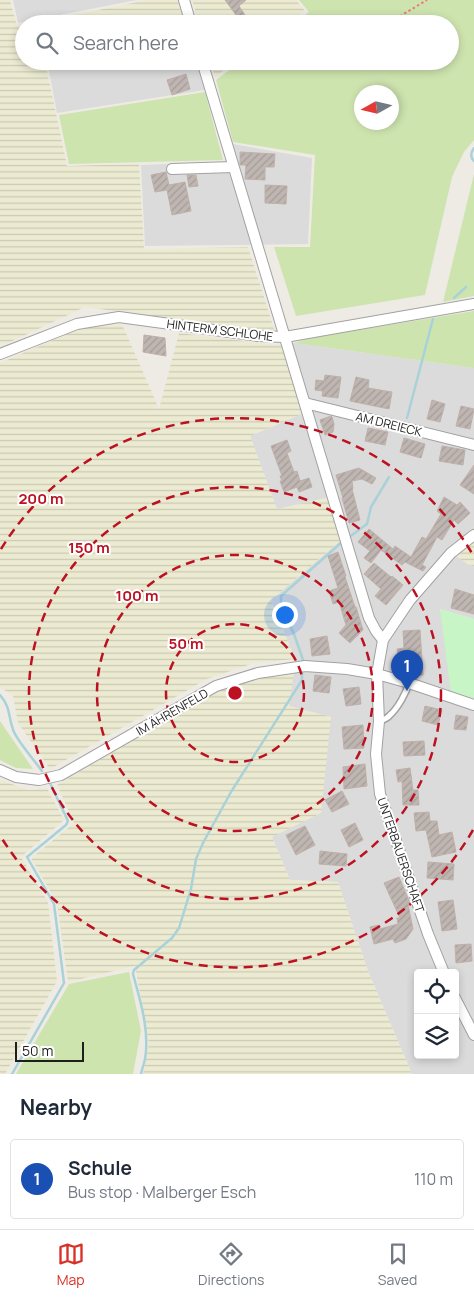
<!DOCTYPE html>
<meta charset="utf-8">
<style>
body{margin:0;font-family:Manrope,sans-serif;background:#f2f2f3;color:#1f2937}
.controls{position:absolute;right:15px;bottom:15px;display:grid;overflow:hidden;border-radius:5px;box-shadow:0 2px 8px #0003}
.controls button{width:45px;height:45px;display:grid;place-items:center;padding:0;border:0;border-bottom:1px solid #e0e1e3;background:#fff;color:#1f2937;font:25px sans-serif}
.compass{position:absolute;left:354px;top:85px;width:45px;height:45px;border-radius:50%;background:#fff;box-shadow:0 2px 8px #0003;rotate:262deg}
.scale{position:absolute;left:15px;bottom:12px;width:69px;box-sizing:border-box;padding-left:5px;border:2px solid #1e1e1e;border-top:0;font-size:14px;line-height:18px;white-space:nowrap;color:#1e1e1e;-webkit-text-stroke:4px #fff;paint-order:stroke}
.you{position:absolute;left:284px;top:614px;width:18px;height:18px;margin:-12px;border:4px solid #fff;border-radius:50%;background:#1a73e8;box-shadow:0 0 0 8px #1a73e833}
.badge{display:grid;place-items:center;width:32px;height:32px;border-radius:50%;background:#d93025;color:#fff;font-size:16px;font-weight:700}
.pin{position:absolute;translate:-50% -41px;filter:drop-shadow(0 1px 2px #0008)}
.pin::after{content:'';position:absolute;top:26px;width:18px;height:15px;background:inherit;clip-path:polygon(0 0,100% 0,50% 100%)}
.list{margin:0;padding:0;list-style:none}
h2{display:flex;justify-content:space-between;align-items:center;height:65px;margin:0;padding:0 20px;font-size:21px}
h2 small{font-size:16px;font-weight:400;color:#747a83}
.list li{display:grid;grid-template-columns:32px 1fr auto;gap:15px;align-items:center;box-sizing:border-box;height:80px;margin:0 10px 10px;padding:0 10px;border:1px solid #e0e1e3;border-radius:5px}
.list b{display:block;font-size:19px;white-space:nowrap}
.list p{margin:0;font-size:16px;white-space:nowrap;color:#747a83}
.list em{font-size:16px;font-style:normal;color:#747a83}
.icon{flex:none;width:28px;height:28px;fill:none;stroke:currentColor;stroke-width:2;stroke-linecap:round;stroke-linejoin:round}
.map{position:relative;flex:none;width:474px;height:1074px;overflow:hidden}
.search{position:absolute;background:#fff;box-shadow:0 2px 8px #0003;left:15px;right:15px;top:15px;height:55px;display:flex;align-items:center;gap:12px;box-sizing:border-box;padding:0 18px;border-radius:28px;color:#747a83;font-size:19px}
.sheet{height:155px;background:#fff}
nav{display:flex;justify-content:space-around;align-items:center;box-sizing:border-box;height:70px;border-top:1px solid #e0e1e3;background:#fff;font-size:14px;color:#747a83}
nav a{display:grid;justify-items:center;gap:2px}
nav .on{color:#d93025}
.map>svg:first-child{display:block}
</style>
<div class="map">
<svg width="474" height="1074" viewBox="0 0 474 1074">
<defs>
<pattern id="farmland-rules" width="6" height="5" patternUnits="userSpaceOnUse" patternTransform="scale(1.25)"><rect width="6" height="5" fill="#ecebd2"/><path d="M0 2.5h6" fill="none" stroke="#cac9b4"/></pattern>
<pattern id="building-hatch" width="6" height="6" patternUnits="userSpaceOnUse" patternTransform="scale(1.25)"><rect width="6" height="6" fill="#bfb6b2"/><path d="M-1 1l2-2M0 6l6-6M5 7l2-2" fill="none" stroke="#a49c99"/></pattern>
</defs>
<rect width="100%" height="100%" fill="#eeebe5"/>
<g fill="#dcdbdb" fill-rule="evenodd">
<path d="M13 0H137L18 23Z"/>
<path d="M47 61H196L205 90 57 113Z"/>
<path d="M233 144 312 158 308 244 145 246 141 165 237 161Z"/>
<path d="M294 343 474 368V527L453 545 469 565 474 566V619L440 609 474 702V1074H412L368 971 338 882 290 880 272 837 331 717 288 706 295 659 271 600 340 541 277 510 250 436 304 413 284 346ZM418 973H455V1055H418Z"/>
</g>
<g fill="url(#farmland-rules)">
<path d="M0 0H10L17 26 24 25V61H45L67 166 139 164 144 249 248 247 275 332 85 307 8 343 0 344Z"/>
<path d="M147 0H178L185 24H30Z"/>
<path d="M192 0H296L305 11 287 24H199Z"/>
<path d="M210 61H236L215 77Z"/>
<path d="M122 324 159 409 179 333 284 346 304 413 250 436 277 509 330 497 340 541 271 600 295 659 254 663 207 679 50 769 18 723 13 696 0 687V363L81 328Z"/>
<path d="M474 527V566L469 565 456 556 453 544Z"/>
<path d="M294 672 289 706 331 717 321 813 272 837 290 880 338 882 368 971 412 1074H143L149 1043 135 966 68 982 57 903 31 858 74 823 57 785 218 689 258 675Z"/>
<path d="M0 780 29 790 47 788 64 820 21 857 48 902 57 981 5 1074H0Z"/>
</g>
<g fill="#cee4af" fill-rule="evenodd">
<path d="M299 0H474V140L464 152 452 177 425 295 296 316 274 247H310L315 155 233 142 216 80 241 61H450V24H293L309 12ZM362 92H392V122H362Z"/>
<path d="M205 92 223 160 69 164 59 115Z"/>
<path d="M474 174V296L443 302Z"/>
<path d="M474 311V368L294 343 310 338Z"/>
<path d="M0 721 33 769 16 768 0 760Z"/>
<path d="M129 972 141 1031 133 1074H16L69 984Z"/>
</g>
<path fill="#c7f5c6" d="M440 609 474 619V702L451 693Z"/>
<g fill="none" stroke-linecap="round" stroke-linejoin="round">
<g stroke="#a9d2d8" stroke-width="2.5">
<path d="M474 148C471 152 470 157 474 161"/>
<path d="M454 298 466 287"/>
<path d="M407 418 433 319"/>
<path d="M348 538 367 524 371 507 389 477"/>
<path d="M303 663V660L294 634 281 606V596L343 541"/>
<path d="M0 695C11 707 8 718 14 732 19 743 34 760 42 771"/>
<path d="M12 1074 64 983 54 904 27 857 66 825 68 821 50 783"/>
<path d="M141 1074C142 1069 144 1064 145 1059 150 1031 140 1000 133 974L134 970 172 938 179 928 191 889 196 859 203 843 231 792 302 680V669"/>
</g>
</g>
<g fill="url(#building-hatch)" stroke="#bfb0a9">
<path d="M225 0H246L239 6 251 24H232L239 19Z"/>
<path d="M186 74 190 89 172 95 167 80Z"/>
<path d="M240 152 275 154 274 167H265V180L245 179 246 165H240Z"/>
<path d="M166 172 169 185 185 182 191 211 172 215 167 190 155 192 151 175Z"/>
<path d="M187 175H196L198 186 189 187Z"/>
<path d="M265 185 287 186 286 204 265 203Z"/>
<path d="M144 335 165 338 166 356 143 352Z"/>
<path d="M325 375 341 377 338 398 322 396 323 391 315 390 316 380 324 381Z"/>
<path d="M356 377 369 380 368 388 392 392 389 409 350 401Z"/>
<path d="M432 400 445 404 440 422 427 419Z"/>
<path d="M461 406 474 409 470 429 456 426Z"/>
<path d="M331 416 332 417 334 424 333 432 325 435 320 420Z"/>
<path d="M368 428 388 432 385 445 365 441Z"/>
<path d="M404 438 425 444 421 458 400 452Z"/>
<path d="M287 440 291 451 287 453 294 472 297 471 300 481 309 478 312 487 299 492 297 487 284 492 280 481H282L280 476H282L271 446Z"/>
<path d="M442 446 465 450 463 465 439 461Z"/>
<path d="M474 465V494L460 485Z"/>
<path d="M359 468 376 478 372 484 362 479 352 481 353 489H352L360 520 349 523 342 498H343L336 475Z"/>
<path d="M444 497 457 505 460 502 470 513 458 524 454 520 442 540 437 537 422 565 426 567 423 571 405 562 402 565 381 550 371 563 364 558 370 551 358 542 369 529 393 549 395 546 411 557 422 537 426 539 441 514 437 511Z"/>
<path d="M338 552 346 576 345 577 355 607H356L363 630 350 643 339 633 346 625 339 602 333 604 329 591 338 588 328 556Z"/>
<path d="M374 563 391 577 392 576 403 585 386 605 375 596 381 589 364 574Z"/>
<path d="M455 589 474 595V614L451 608Z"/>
<path d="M420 630 423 675 410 676 406 675 404 656 398 657 397 649 404 648 403 631Z"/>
<path d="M327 636 330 654 312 656 310 639Z"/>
<path d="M315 675 331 677 329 693 313 691Z"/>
<path d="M359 687 361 704 346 706 343 689Z"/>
<path d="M425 706 442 710 438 725 422 721Z"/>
<path d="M456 715 468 717 466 730 454 729Z"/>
<path d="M363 725 364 748 344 749 342 727Z"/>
<path d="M424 741 425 755 404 756 403 742Z"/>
<path d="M365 764 367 786 344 789 343 767Z"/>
<path d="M410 768 413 790H418L419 805H403L402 781 398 782 396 770Z"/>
<path d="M342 791 349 804 332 812 325 800Z"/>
<path d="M429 812 430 821H437L439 835 452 832 456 852 432 857 426 830 416 831 414 813Z"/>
<path d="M355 823 363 840 349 847 341 830Z"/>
<path d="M305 826 315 845 296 855 286 835Z"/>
<path d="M320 851 347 854 346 866 319 864Z"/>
<path d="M428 862 454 864 453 880 427 878Z"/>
<path d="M399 877 410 903 408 904 413 929 406 939 395 943 393 939 374 944 370 927 379 925 380 929 398 924 397 918H400L384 883Z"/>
<path d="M453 900 457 929 442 931 438 902Z"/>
<path d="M471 944 472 961 456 963 455 945Z"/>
</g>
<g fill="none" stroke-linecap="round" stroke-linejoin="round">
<defs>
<path id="service" d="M379 721C383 720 387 719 390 715 398 708 406 693 409 683"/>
<g id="minor">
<path d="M184 0 191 24"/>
<path d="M202 61 369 618 376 631 383 640"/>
<path d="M172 169 233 167"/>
<path d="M0 354 77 324 119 317 258 336 285 337 474 304"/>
<path d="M305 403 474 445"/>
<path d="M0 770 16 777 39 780 61 775 216 686 258 673 305 666 347 669 377 674 409 683 474 705"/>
<path d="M444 973 428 934 380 794 376 754 379 721 377 674 383 640 410 600 451 553 474 535"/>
<path d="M455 998 474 1035"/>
</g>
</defs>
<use href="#service" stroke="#a2a2a2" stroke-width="8"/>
<use href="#minor" stroke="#a2a2a2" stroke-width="12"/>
<g stroke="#ee7877" stroke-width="2" stroke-dasharray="2.5 2.5" stroke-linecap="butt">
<path d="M269 19 281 16 295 24"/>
<path d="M387 24 427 0"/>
</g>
<use href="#service" stroke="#fff" stroke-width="5"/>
<use href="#minor" stroke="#fff" stroke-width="10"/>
</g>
<g fill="none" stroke="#bc1121" stroke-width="2.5" stroke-dasharray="9 6">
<circle cx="235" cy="693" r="69"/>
<circle cx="235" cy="693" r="138"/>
<circle cx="235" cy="693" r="206"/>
<path d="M473 830A275 275 0 0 1 1 837M1 549A275 275 0 0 1 473 555"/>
</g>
<g text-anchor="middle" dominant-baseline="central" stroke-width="4" stroke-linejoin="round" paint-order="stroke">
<g font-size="12" fill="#1e1e1e" stroke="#fff">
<text transform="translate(220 330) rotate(7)">HINTERM SCHLOHE</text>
<text transform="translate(389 424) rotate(14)">AM DREIECK</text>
<text transform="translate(172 712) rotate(-30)">IM ÄHRENFELD</text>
<text transform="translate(401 855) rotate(71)">UNTERBAUERSCHAFT</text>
</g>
</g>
<circle cx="235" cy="693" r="8" fill="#bc1121" stroke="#fff" stroke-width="2.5"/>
<g font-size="15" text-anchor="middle" font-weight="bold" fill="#bc1121" stroke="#fff" stroke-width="4" stroke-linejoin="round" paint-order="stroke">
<text x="41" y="504">200 m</text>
<text x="89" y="553">150 m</text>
<text x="137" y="601">100 m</text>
<text x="186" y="649">50 m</text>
</g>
</svg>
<div class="controls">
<button><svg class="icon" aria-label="locate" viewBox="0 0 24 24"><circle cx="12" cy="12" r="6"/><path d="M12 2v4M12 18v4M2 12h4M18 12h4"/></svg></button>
<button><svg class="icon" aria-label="layers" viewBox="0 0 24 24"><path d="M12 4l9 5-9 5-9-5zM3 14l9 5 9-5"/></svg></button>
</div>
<svg class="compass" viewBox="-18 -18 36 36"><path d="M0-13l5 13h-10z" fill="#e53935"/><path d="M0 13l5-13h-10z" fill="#747a83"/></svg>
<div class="scale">50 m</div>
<div class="you"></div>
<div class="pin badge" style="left:407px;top:691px;background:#1a4fb4">1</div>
<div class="search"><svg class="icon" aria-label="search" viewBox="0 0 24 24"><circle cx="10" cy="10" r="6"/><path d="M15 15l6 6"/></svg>Search here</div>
</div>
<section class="sheet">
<h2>Nearby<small></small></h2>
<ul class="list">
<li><span class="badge" style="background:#1a4fb4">1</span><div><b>Schule</b><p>Bus stop · Malberger Esch</p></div><em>110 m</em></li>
</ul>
</section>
<nav>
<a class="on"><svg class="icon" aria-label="map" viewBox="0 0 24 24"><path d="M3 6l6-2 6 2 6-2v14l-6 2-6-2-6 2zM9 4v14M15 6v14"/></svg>Map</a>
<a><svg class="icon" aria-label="directions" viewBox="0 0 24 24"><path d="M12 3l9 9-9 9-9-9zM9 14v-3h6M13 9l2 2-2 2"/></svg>Directions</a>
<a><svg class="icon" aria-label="saved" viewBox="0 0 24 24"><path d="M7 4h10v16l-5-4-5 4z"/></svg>Saved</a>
</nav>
